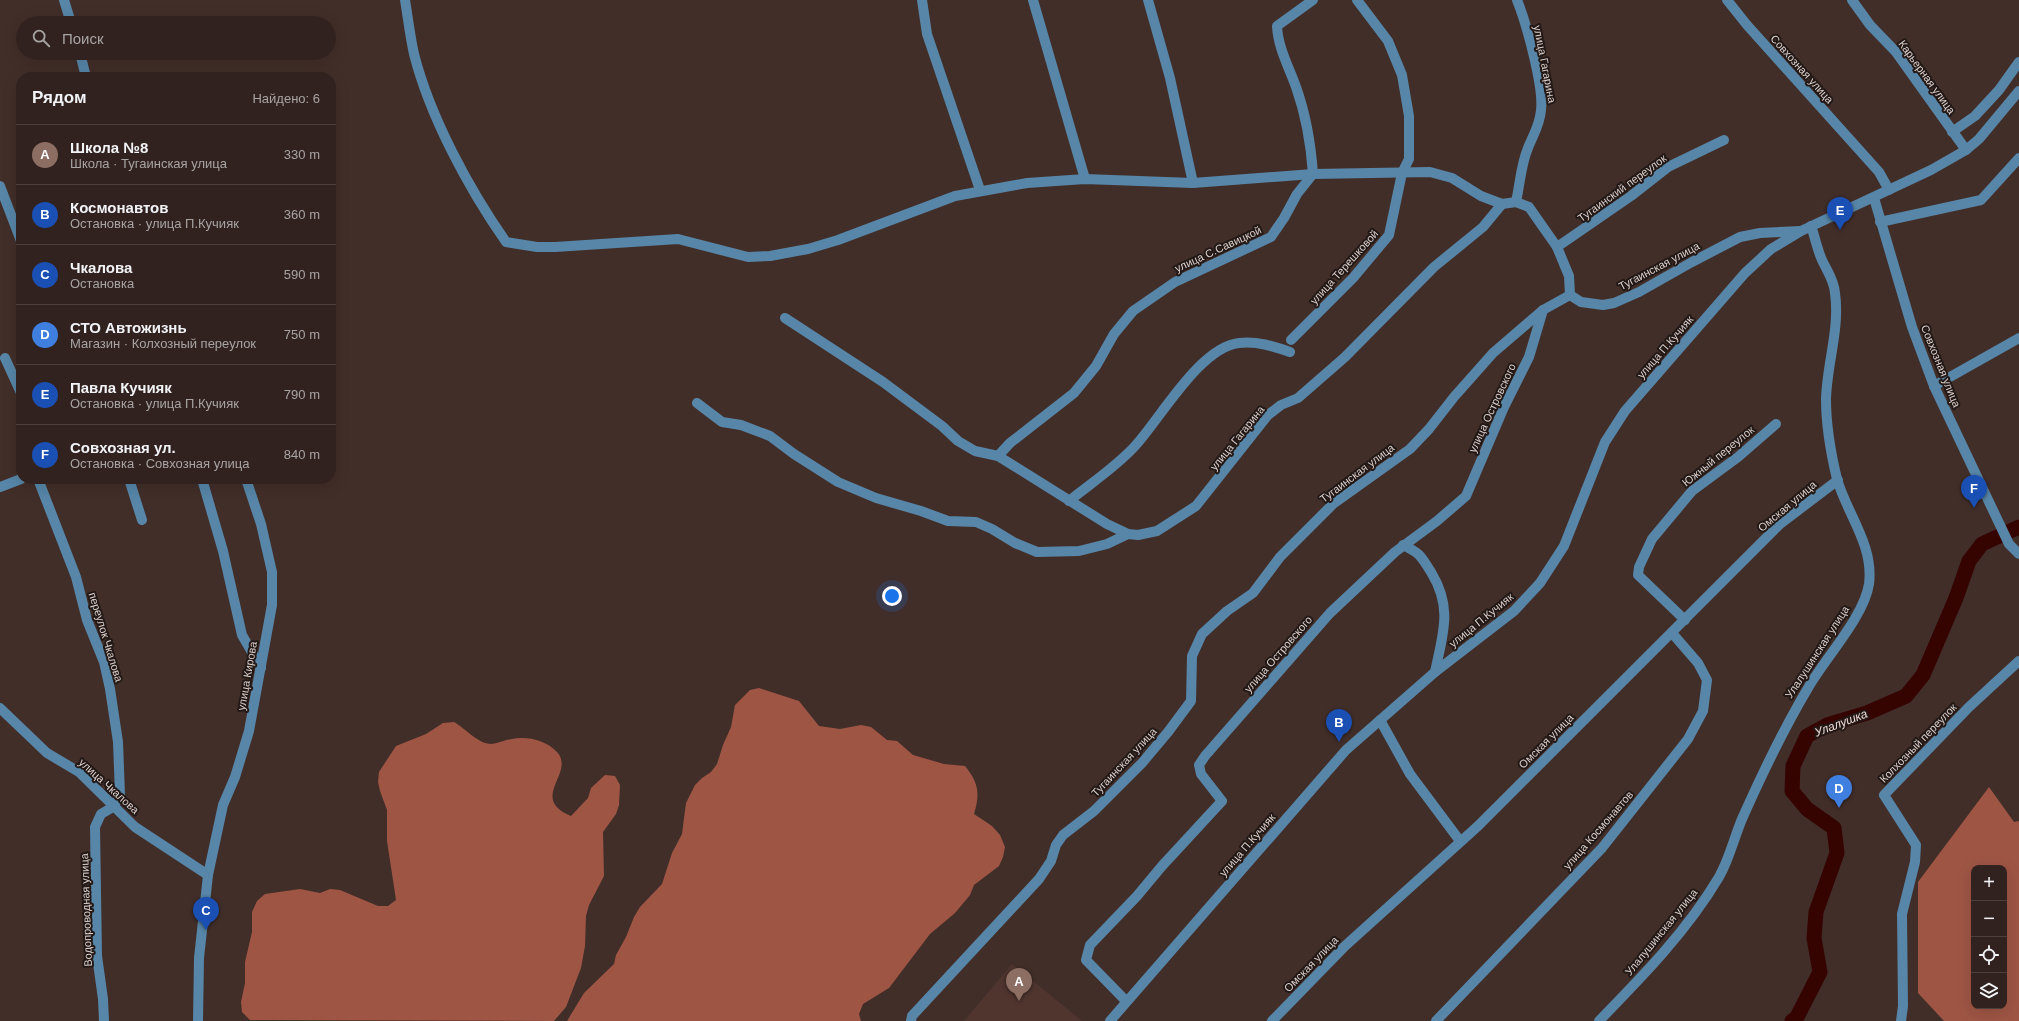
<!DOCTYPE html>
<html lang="ru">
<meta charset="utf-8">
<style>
body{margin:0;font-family:Helvetica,sans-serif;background:#3d2f2c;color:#f1f3f6}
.controls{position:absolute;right:12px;bottom:12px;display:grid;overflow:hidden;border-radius:8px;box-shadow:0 4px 16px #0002}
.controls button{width:36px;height:36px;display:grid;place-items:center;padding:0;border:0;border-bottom:1px solid #4d3f3d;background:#32221f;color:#f1f3f6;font:20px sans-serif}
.you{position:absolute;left:892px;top:596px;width:14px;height:14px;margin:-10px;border:3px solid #fff;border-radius:50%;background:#1a73e8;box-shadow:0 0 0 6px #1a73e833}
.badge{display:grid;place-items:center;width:26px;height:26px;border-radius:50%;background:#0b8043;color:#fff;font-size:13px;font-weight:700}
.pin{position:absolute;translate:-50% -33px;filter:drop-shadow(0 1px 2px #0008)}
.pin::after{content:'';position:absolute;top:21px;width:14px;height:12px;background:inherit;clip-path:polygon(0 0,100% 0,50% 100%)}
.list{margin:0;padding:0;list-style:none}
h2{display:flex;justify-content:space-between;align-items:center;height:52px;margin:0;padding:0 16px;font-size:17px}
h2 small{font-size:13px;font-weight:400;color:#a8a4a4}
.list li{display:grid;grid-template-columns:26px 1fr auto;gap:12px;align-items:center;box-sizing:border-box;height:60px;padding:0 16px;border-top:1px solid #4d3f3d}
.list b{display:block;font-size:15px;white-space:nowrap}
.list p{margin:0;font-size:13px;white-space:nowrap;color:#a8a4a4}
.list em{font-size:13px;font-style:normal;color:#a8a4a4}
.icon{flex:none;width:22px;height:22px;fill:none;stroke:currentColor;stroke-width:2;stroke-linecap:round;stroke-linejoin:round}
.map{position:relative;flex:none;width:2019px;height:1021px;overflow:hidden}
.search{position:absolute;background:#32221f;box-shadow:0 4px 16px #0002;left:16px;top:16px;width:320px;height:44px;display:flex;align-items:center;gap:10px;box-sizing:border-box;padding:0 14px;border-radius:22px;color:#a8a4a4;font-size:15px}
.panel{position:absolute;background:#32221f;box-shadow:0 4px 16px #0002;left:16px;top:72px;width:320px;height:412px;border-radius:16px}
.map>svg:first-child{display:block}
</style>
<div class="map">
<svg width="2019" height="1021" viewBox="0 0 2019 1021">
<rect width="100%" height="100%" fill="#422e29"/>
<path fill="#50352f" d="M1012 964 1033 981 1082 1021H964Z"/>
<g fill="#9e5544" fill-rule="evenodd">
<path d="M759 688 799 701 819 726 840 729 861 725 871 727 887 740 897 741 913 755 944 764 965 766C979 783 980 794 974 814L992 826 1000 835 1005 847 1003 857 999 866 974 885 970 895 955 913 930 934 889 988 863 1004 859 1014 861 1021H567L584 993 614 964 616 955 626 937 634 917 640 907 662 884 672 853 682 834 686 803 695 785 702 778 711 772 717 764 723 745 731 727 735 705 750 690Z"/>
<path d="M454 722C465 728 478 744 491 744 497 744 505 740 512 739 527 736 546 740 557 752 576 773 528 798 571 816L588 798 591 788 605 775 615 776 620 785 619 805 616 814 603 832 604 876 589 905 586 916 585 946 581 968 566 1007 554 1021 250 1020 242 1012 241 1002 245 983V962L252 932V912L257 901 265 894 300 889 320 893 330 889 340 890 378 906H388L396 900 387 841V810L380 791 378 782 379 772 396 746 426 734 443 723Z"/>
<path d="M1989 787 2014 822 2019 821V1021H1944L1918 993V882ZM1974 868H2004V1006H1974Z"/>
</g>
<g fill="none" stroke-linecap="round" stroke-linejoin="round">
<path stroke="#350400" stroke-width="15" d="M1792 1021 1797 1017 1820 972 1814 938 1816 912 1837 853 1834 828 1807 809 1792 791 1793 766 1807 736 1827 725 1867 713 1906 696 1923 675 1956 598 1969 561 1982 544 2019 527"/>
<g stroke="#5786a8" stroke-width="10">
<path d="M64 0 71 23"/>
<path d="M405 0C408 18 410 36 414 54 430 117 469 189 506 242L537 247H555L678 239 748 257 770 256 808 249 838 240 955 196 1027 183 1085 179 1193 183 1313 174 1430 172 1452 178 1481 196 1502 204 1516 202 1529 207 1557 247 1569 276 1570 295"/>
<path d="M922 0 927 34 980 190"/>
<path d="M1033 0 1085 179"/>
<path d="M1148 0 1170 78 1193 183"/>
<path d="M1727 0 1747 25 1879 172 1889 190"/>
<path d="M1852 0 1870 25 1896 52 1966 150"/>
<path d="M80 53 86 77"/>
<path d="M1952 132 1975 116 1999 90 2019 62"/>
<path d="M0 186 21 241"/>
<path d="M1874 198 1912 327 1934 386 2009 544 2019 554"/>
<path d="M1516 202C1520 184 1521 164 1528 148 1533 135 1540 125 1541 110 1544 87 1526 22 1517 0"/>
<path d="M1880 222 1981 200 2019 158"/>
<path d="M1557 247 1631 196 1668 167 1724 140"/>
<path d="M785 318 883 382 942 426 958 441 975 451 998 456 1107 524 1128 534 1138 535 1157 531 1196 506 1268 415 1281 405 1298 398 1345 357 1434 267 1483 227 1502 204"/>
<path d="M1291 340 1353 278 1389 235 1402 173 1409 159V116L1402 75 1388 41 1357 0"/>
<path d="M5 358 21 393"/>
<path d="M1934 386 2019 338"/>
<path d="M697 403 722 422 741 425 770 436 794 454 838 482 876 498 921 511 948 521 976 522 992 529 1015 543 1037 552 1079 551 1107 544 1128 534"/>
<path d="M998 456 1010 443 1074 393 1096 366 1114 334 1133 311 1175 282 1271 237 1284 218 1297 194 1313 174C1311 145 1306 115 1296 87 1289 67 1278 48 1277 26L1313 0"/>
<path d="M38 479 76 577 87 620 104 662 110 689 118 742 120 795 113 807 101 814 95 827 97 956 103 999 104 1021"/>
<path d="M129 479 142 520"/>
<path d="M202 479 223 551 242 635 261 668"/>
<path d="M0 487 21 479"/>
<path d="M1069 501C1091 483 1116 467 1135 446 1160 419 1200 347 1239 343 1257 341 1273 346 1290 352"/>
<path d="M1403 545C1421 554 1420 555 1431 572 1453 608 1443 633 1435 672"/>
<path d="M1685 620 1638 575 1639 567 1652 539 1692 491 1738 457 1776 424"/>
<path d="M0 708 47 753 79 772 135 827 208 875"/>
<path d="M1380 720 1410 774 1460 841"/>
<path d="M1126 1001 1086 960 1090 945 1137 896 1162 866 1222 801 1201 774 1199 765 1205 756 1330 613 1395 552 1437 521 1466 496 1504 407 1529 357 1543 310"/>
<path d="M198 1021 199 958 208 875 223 805 235 777 249 731 272 605V572L261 524 246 479"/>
<path d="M911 1021 912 1016 1039 879 1051 861 1056 845 1063 835 1094 811 1142 763 1168 732 1191 701 1192 656 1202 634 1227 611 1253 593 1280 557 1333 504 1410 449 1429 429 1454 397 1493 353 1543 310 1570 295 1581 302 1603 305 1614 303 1639 292 1692 262 1740 237 1760 233 1801 231"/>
<path d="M1110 1021 1346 750 1435 672 1514 611 1540 583 1564 546 1605 442 1625 411 1745 273 1771 249 1801 231 1931 170 1966 150 1979 139 2019 91"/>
<path d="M1272 1021 1345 946 1478 826 1780 524 1838 480"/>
<path d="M1436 1021 1602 848 1688 739 1703 711 1707 680 1698 663 1672 633"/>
<path d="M1599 1021C1642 977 1687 931 1719 877 1729 860 1734 838 1742 819 1762 774 1783 730 1808 688 1825 658 1864 617 1869 584 1874 545 1847 514 1837 479 1831 454 1826 425 1826 399 1827 363 1840 329 1835 293 1834 280 1827 271 1822 260 1817 249 1815 237 1811 226"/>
<path d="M1901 1021 1903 1006 1902 914 1915 862 1916 845 1884 795 1969 707 2019 661"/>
</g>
</g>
<g text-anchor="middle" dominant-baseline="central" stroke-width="4" stroke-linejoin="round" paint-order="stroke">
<g font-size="11" fill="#ddd0cd" stroke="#221916">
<text transform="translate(1545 64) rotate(79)">улица Гагарина</text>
<text transform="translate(1802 69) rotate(48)">Совхозная улица</text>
<text transform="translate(1927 77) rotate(54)">Карьерная улица</text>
<text transform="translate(1622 188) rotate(-36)">Тугаинский переулок</text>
<text transform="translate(1218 249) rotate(-25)">улица С.Савицкой</text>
<text transform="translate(1659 266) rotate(-28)">Тугаинская улица</text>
<text transform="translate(1344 267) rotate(-48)">улица Терешковой</text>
<text transform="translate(1665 347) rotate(-49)">улица П.Кучияк</text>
<text transform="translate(1941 366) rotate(68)">Совхозная улица</text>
<text transform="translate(1492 408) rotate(-65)">улица Островского</text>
<text transform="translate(1237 438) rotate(-51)">улица Гагарина</text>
<text transform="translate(1718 456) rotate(-39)">Южный переулок</text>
<text transform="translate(1357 473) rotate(-37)">Тугаинская улица</text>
<text transform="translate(1787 506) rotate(-40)">Омская улица</text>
<text transform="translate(1481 620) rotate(-39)">улица П.Кучияк</text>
<text transform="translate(106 637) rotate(73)">переулок Чкалова</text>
<text transform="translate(1817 652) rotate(-57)">Улалушинская улица</text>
<text transform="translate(1278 654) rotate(-49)">улица Островского</text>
<text transform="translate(247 676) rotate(-80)">улица Кирова</text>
<text transform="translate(1546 741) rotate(-45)">Омская улица</text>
<text transform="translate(1918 743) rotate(-46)">Колхозный переулок</text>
<text transform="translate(1124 762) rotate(-47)">Тугаинская улица</text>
<text transform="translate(109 786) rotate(42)">улица Чкалова</text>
<text transform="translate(1598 830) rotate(-49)">улица Космонавтов</text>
<text transform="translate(1247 845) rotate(-49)">улица П.Кучияк</text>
<text transform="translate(86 910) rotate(-92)">Водопроводная улица</text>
<text transform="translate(1661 932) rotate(-51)">Улалушинская улица</text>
<text transform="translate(1311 964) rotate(-46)">Омская улица</text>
</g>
<g font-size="12" font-style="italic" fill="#f1dad5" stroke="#221916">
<text transform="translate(1841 723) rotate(-21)">Улалушка</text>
</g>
</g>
</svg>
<div class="controls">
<button>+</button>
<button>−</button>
<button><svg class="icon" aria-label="locate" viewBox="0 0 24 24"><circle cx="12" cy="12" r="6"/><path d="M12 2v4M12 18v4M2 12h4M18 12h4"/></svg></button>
<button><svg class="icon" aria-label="layers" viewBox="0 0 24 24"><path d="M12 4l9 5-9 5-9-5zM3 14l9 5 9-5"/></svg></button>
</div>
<div class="you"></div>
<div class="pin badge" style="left:1019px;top:1001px;background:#8d6e63">A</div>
<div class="pin badge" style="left:1339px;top:742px;background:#1a4fb4">B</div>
<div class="pin badge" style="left:206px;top:930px;background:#1a4fb4">C</div>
<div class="pin badge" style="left:1839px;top:808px;background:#3f7fe0">D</div>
<div class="pin badge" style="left:1840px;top:230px;background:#1a4fb4">E</div>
<div class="pin badge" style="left:1974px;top:508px;background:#1a4fb4">F</div>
<div class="search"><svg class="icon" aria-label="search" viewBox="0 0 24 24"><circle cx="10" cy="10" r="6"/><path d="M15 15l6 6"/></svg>Поиск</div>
<section class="panel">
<h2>Рядом<small>Найдено: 6</small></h2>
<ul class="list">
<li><span class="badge" style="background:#8d6e63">A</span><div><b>Школа №8</b><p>Школа · Тугаинская улица</p></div><em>330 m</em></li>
<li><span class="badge" style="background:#1a4fb4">B</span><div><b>Космонавтов</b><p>Остановка · улица П.Кучияк</p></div><em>360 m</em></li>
<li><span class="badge" style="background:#1a4fb4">C</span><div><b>Чкалова</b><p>Остановка</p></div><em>590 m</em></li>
<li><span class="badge" style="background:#3f7fe0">D</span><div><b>СТО Автожизнь</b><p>Магазин · Колхозный переулок</p></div><em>750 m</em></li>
<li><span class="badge" style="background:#1a4fb4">E</span><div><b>Павла Кучияк</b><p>Остановка · улица П.Кучияк</p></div><em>790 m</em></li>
<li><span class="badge" style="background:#1a4fb4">F</span><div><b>Совхозная ул.</b><p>Остановка · Совхозная улица</p></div><em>840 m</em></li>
</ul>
</section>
</div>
